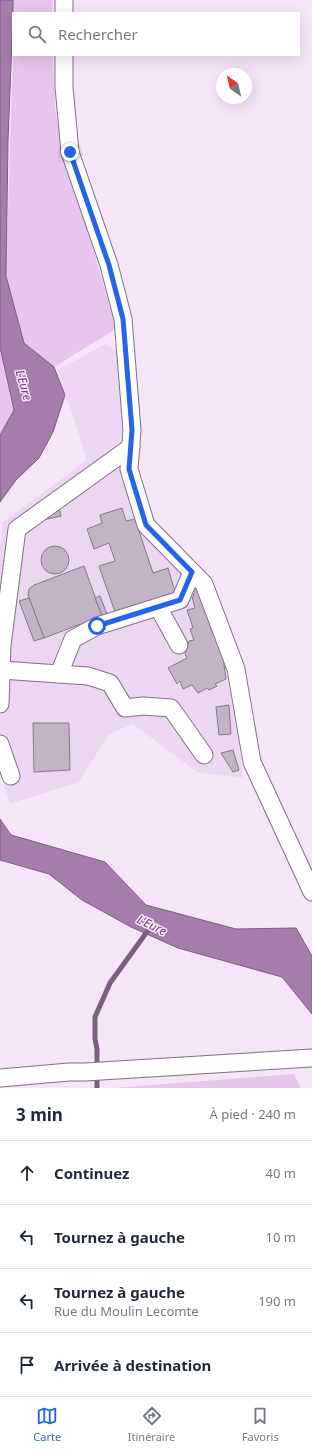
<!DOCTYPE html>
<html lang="fr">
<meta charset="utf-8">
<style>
body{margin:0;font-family:"Noto Sans",sans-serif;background:#f6f6f7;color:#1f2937}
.compass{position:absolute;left:216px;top:68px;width:36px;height:36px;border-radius:50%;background:#fff;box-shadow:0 4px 16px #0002;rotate:326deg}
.stop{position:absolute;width:12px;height:12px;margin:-9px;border:3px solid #2563eb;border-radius:50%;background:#fff}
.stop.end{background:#2563eb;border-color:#fff;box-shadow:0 1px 4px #0008}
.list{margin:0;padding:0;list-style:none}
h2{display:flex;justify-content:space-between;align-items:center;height:52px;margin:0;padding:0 16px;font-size:17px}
h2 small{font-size:13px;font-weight:400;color:#747a83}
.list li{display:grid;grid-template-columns:26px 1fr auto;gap:12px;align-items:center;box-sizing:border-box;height:64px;padding:0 16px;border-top:1px solid #e0e1e3}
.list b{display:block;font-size:15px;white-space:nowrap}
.list p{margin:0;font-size:13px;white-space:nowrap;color:#747a83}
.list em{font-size:13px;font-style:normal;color:#747a83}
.icon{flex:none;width:22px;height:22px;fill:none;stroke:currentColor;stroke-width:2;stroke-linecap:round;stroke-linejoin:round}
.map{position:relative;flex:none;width:312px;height:1088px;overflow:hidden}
.search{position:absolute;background:#fff;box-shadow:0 4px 16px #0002;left:12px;right:12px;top:12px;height:44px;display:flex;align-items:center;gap:10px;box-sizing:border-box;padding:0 14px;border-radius:0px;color:#747a83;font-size:15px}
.sheet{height:308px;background:#fff}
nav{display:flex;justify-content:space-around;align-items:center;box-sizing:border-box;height:56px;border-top:1px solid #e0e1e3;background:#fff;font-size:11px;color:#747a83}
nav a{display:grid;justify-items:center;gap:2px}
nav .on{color:#2563eb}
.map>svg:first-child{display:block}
</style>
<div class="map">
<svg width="312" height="1088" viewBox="0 0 312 1088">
<rect width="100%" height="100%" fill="#f6e4f9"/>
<path fill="#edd6f1" d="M105 344 118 352 141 528 201 586 224 656 238 740 243 778 197 772 133 724 109 734 79 782 10 804 0 773V549L3 522 87 460 58 370Z"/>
<g fill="#e7c5ec">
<path d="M13 0H53L52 13H13Z"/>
<path d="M13 53V55H53L55 108 64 158 92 245 116 329 54 367 24 343 6 276Z"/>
<path d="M0 347 14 410 0 435Z"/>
<path d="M294 1074 301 1088H113Z"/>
</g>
<g fill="#a47daa" stroke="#7b5e80">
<path d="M0 0H13V13L8 141 6 276 24 343 54 367 65 395 53 432 39 458 16 480 0 502V435L14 410 0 347Z"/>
<path d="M0 819 11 835 105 862 146 905 236 929 296 928 312 956V1014L282 977 178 948 131 927 82 900 49 874 0 860Z"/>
</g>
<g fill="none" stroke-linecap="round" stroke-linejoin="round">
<path stroke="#7b5e80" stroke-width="5" d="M97 1088V1049L95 1039V1017L110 983 149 929"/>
</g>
<g fill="#c4b3c6" stroke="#88788b">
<path d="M58 504 61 516 43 520Z"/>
<path d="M122 508 126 521 135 519 153 573 168 568 176 595 115 612 99 566 115 561 109 543 94 549 87 529 102 523 100 515Z"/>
<circle cx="55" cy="560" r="14"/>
<path d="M84 566 102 616 44 638 28 595 29 589 34 585Z"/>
<path d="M200 587 223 657 226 679 215 684 217 686 209 690 207 688 198 693 192 685 183 689 180 681 177 684 168 668 187 658 185 654 189 641 194 640 190 629 193 628 187 610 195 608 192 597 194 596 191 590Z"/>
<path d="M100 596 107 614 102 616 95 598Z"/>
<path d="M29 598 44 638 34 641 19 601Z"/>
<path d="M229 705 231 734 219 735 216 707Z"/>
<path d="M33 723H69L70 770 34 772Z"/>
<path d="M233 750 239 770 233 772 221 753Z"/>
</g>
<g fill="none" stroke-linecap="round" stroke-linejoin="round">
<defs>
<g id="minor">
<path d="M64 13V0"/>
<path d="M64 55V87L70 152 109 265 123 319 132 430 129 469 146 525 204 584 236 669 252 762 312 892"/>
<path d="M158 607 179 645"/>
<path d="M1 670 88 676 110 683 125 708 143 706 171 708 204 755"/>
<path d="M59 674 73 639 97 626 180 600 192 572"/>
<path d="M0 704 2 645 17 529 131 447"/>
<path d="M0 744 11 776"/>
<path d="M0 1078 69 1072H85L312 1058"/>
</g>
</defs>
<use href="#minor" stroke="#807082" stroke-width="19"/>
<use href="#minor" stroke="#fff" stroke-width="17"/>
</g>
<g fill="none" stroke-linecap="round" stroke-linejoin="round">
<path stroke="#2563eb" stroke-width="5" d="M70 152 109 265 123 319 132 430 129 469 146 525 192 572 180 600 97 626"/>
</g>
<g text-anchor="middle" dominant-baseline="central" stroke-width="3" stroke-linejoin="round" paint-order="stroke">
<g font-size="12" font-style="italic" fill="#73407a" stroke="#f6e4f9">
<text transform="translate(24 385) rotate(74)">L'Eure</text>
<text transform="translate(152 925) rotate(26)">L'Eure</text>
</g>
</g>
</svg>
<svg class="compass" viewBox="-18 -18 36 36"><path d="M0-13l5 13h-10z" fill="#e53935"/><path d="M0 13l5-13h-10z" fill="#747a83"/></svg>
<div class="stop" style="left:97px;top:626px"></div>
<div class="stop end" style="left:70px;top:152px"></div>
<div class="search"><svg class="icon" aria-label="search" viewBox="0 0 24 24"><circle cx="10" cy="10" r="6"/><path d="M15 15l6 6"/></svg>Rechercher</div>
</div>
<section class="sheet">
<h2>3 min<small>À pied · 240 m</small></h2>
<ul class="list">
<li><svg class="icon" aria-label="ahead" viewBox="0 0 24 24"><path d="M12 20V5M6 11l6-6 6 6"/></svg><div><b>Continuez</b></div><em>40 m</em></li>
<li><svg class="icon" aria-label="left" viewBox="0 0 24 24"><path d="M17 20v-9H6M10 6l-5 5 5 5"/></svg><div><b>Tournez à gauche</b></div><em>10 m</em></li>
<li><svg class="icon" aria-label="left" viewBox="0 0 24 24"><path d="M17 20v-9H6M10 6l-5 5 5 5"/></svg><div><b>Tournez à gauche</b><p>Rue du Moulin Lecomte</p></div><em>190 m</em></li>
<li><svg class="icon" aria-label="arrive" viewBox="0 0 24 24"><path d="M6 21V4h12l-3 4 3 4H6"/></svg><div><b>Arrivée à destination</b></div></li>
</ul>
</section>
<nav>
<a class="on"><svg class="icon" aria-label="map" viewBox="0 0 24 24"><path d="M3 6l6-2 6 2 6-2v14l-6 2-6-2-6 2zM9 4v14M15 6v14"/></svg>Carte</a>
<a><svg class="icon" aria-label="directions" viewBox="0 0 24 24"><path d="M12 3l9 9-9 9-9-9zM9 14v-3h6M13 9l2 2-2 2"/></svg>Itinéraire</a>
<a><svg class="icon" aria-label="saved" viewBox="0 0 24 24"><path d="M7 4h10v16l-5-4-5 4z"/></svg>Favoris</a>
</nav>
